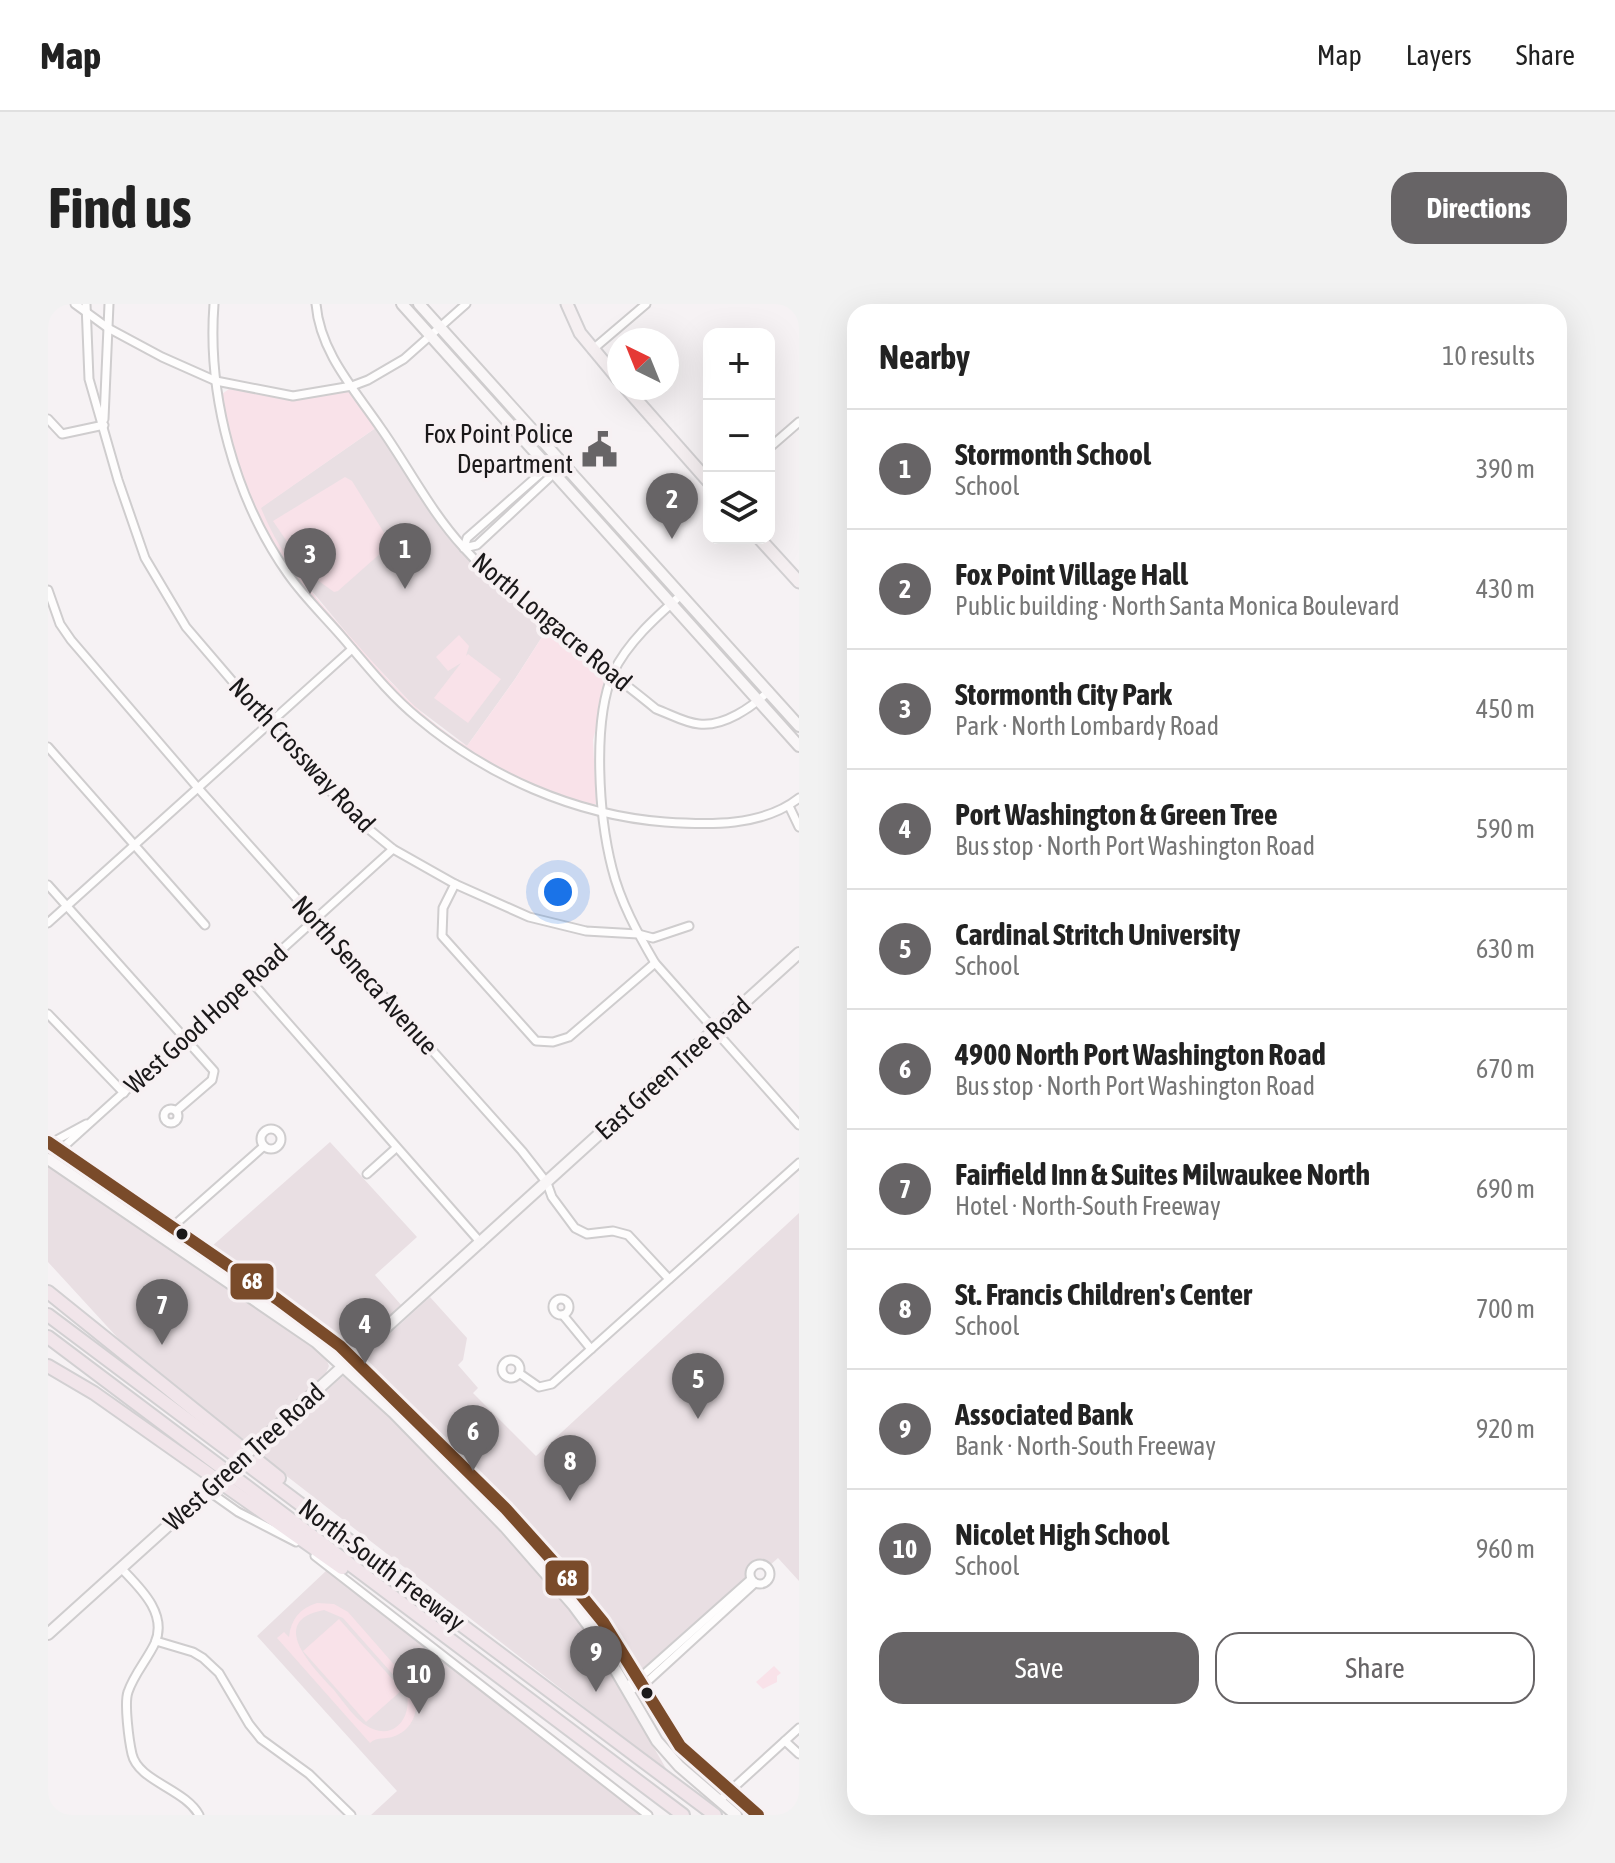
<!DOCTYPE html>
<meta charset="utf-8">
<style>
body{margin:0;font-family:"Asap Condensed",sans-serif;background:#f2f2f2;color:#222}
.controls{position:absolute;right:24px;top:24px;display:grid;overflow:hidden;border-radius:16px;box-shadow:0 8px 32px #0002}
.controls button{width:72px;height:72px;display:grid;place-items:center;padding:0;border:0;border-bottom:2px solid #e0e0e0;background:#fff;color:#222;font:40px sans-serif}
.compass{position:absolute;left:559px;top:24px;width:72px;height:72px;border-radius:50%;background:#fff;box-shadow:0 8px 32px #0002;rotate:317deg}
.you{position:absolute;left:510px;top:588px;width:28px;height:28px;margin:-20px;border:6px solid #fff;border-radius:50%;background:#1a73e8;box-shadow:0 0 0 12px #1a73e833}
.badge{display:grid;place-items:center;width:52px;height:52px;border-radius:50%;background:#676466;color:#fff;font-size:26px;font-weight:700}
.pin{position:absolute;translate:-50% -66px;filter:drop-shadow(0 2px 4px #0008)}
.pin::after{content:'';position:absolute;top:42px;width:28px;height:24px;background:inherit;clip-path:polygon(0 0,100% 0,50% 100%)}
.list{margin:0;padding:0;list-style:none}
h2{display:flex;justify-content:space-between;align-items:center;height:104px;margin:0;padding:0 32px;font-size:34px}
h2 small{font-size:26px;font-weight:400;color:#767676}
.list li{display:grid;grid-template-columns:52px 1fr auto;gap:24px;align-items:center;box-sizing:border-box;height:120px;padding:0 32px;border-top:2px solid #e0e0e0}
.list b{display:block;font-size:30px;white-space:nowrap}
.list p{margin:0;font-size:26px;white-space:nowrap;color:#767676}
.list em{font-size:26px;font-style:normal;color:#767676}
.actions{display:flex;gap:16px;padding:24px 32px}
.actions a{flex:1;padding:18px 0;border:2px solid #676466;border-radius:24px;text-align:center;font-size:28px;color:#676466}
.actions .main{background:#676466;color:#fff}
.icon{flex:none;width:44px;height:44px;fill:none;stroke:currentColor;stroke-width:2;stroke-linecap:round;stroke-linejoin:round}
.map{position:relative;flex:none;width:751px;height:1511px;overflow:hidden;border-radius:24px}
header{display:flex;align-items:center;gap:48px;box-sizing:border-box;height:112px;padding:0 40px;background:#fff;border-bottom:2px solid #e0e0e0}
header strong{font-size:38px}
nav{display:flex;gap:44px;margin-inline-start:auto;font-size:28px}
.intro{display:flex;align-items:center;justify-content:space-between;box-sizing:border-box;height:192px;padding:0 48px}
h1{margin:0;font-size:56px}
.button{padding:20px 36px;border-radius:24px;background:#676466;color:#fff;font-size:28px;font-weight:700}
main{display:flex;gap:48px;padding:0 48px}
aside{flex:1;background:#fff;border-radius:24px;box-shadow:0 8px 32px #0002}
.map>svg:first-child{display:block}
</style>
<header>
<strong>Map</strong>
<nav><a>Map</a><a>Layers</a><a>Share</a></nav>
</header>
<div class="intro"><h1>Find us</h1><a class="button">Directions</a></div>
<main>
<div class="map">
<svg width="751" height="1511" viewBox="0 0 751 1511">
<rect width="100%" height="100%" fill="#f6f2f4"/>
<g fill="#e9dfe3">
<path d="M329 123 396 228 441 276 501 322 467 375 419 442 366 402 312 345 239 257 225 234 212 204Z"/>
<path d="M282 838 369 933 327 971 354 1002 312 1039 305 1043 299 1042 241 996 207 976 163 943Z"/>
<path d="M0 862 81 914 155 968 179 981 224 1016 243 1025 278 1054 281 1062 277 1071 201 1140H198L90 1056 0 958Z"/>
<path d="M751 909V1277L730 1254 721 1262 714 1258 705 1259 696 1276 598 1365 591 1367 553 1305 315 1059V1054L382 993 419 1034 415 1056 410 1061 430 1084 425 1089 488 1152Z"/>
<path d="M295 1072 347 1115 373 1145 424 1194 532 1314 557 1355 561 1366 620 1468 209 1149Z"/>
<path d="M279 1266 594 1511H323L349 1487 209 1332Z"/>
</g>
<g fill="#f9e2e9" fill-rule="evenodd">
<path d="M181 85 245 96 300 87 307 91 329 123 213 204C234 256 270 297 307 338 341 377 375 416 419 442L467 375 501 322 558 371 560 375 545 436 548 500C530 504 491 484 473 476 402 442 360 403 308 344 237 265 193 204 174 97V90Z"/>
<path d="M297 173 304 177 343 240 290 287 286 288 261 270 225 217Z"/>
<path d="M411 331 421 342 418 352 420 350 453 375 420 419 386 394 413 359 400 367 388 353Z"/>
<path d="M269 1299 286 1300 300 1308 364 1381C373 1400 368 1424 347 1432 337 1436 330 1432 322 1439L229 1334 236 1328 241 1333C243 1315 252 1304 269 1299ZM276 1306 295 1314 356 1383C367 1404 352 1436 325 1425 309 1419 296 1398 285 1385 267 1365 217 1317 276 1306Z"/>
<path d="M291 1315 354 1386 318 1418 255 1347Z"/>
<path d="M726 1362 733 1369 729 1372V1378L715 1385 708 1378Z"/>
</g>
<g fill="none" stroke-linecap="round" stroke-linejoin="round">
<defs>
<g id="street">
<path d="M27 0 60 24 114 53 168 77 245 92 304 82 320 76 356 55 418 0"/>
<path d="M38 0 41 75 70 176 97 254 138 323 221 420 306 513 345 545 407 580 481 613 538 627 590 630 605 634 641 622"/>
<path d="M166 0C159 92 187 195 240 270 256 293 277 313 295 334 319 362 342 391 370 414 439 472 526 511 617 518 661 521 714 523 751 494"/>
<path d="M268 0C272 48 306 85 332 123 361 164 382 207 416 244 471 305 544 352 608 405 622 410 637 419 651 420 676 423 704 403 721 387"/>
<path d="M544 46 598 0"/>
<path d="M0 115 14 130 56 121"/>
<path d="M56 115 61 0"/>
<path d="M721 144 751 118"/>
<path d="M416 244 429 241 516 160"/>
<path d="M416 244 419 234 510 154"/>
<path d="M0 286 12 320 23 336 150 484 474 847 499 879 504 893 527 924 539 930 565 927 580 931 621 975"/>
<path d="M633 291C608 313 579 339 565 369 544 418 551 513 564 564 572 597 590 630 607 659L751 821"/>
<path d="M0 443 157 621"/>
<path d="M741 502 751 523"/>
<path d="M407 580 395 604 394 632 488 737 505 738 521 733 607 659"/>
<path d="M0 581 166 767 164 776 128 807"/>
<path d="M0 619 304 345"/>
<path d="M202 676 433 939"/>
<path d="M0 710 76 789"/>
<circle cx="123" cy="812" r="7"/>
<circle cx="223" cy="835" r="10"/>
<path d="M3 839 38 820"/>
<path d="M12 846 345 545"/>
<path d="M319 870 348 844"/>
<path d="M114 932 216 842"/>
<circle cx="513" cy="1003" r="8"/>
<path d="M515 1011 543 1045"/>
<circle cx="463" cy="1065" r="9"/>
<path d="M471 1069 491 1083 504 1080 751 859"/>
<path d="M159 1186 190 1208 248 1238"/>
<path d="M267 1252 600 1511"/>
<circle cx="712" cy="1270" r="10"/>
<path d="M73 1264C91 1283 120 1309 107 1339 99 1356 86 1370 80 1388 76 1399 81 1437 84 1450 90 1477 137 1485 151 1511"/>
<path d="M108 1337 145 1348 155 1354 171 1369 201 1420 213 1435 261 1470 303 1511"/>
<path d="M577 1383 595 1371 703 1275"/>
<path d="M580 1388 601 1376 707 1279"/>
<path d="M737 1437 751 1450"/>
<path d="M671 1497 751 1424"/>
</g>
<g id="secondary">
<path d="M354 0 751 442"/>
<path d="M371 0 751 422"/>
<path d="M0 838 229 995 292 1042 458 1205 511 1264 555 1318 632 1442 710 1511"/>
<path d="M0 855 268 1038 346 1109 457 1223 526 1302 546 1329 609 1437 631 1462 688 1511"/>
<path d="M205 1144 751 649"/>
<path d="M0 1330 164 1182"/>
</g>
<g id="primary">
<path d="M519 0 532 29 571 76"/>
<path d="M578 84 661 178"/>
<path d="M711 234 751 278"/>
</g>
<g id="highway">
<path d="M0 988 231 1174"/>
<path d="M0 1011 667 1511"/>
<path d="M0 1033 635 1511"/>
<path d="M0 1062 46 1089 294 1264"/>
</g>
</defs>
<use href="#street" stroke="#cfcdce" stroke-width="11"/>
<use href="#secondary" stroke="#cfcdce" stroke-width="14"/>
<use href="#primary" stroke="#d2d0d2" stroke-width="15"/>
<use href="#highway" stroke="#d2d0d2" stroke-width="16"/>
<use href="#street" stroke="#fefdfd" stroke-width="7"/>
<use href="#secondary" stroke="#f9f6f7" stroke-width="10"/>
<use href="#primary" stroke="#f5eff1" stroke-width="11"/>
<use href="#highway" stroke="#f1e5ea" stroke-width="12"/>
<defs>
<path id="secondary-bridge" d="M164 1182 205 1144"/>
</defs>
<use href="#secondary-bridge" stroke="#cfcdce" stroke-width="14" stroke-linecap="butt"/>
<use href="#secondary-bridge" stroke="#f9f6f7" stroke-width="10"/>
<defs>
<path id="bus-1" d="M0 838 229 995 292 1042 458 1205 511 1264 555 1318 632 1442 710 1511"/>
</defs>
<use href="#bus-1" stroke="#f7f1f3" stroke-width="18"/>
<use href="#bus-1" stroke="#7a4b2a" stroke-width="12"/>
</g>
<defs>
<symbol id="civic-bare" viewBox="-9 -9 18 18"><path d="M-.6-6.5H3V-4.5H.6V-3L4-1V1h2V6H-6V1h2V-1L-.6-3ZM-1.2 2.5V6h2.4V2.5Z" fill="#676466" stroke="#f7f1f3" stroke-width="2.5" paint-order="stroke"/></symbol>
</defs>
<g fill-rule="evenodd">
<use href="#civic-bare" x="526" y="120" width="51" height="51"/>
</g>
<g fill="#1a1819" stroke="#f7f1f3" stroke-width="3">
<circle cx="134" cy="930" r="7"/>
<circle cx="599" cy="1389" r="7"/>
</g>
<g text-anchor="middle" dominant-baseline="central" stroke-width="8" stroke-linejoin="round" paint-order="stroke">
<g font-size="26" fill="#1a1819" stroke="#f7f1f3" text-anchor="end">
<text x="525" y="130">Fox Point Police<tspan x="525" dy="30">Department</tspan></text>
</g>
<g font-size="26" fill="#1a1819" stroke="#f7f1f3">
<text transform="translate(504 318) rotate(40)">North Longacre Road</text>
<text transform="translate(254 451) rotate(47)">North Crossway Road</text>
<text transform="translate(317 671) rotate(48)">North Seneca Avenue</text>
<text transform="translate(158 715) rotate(-42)">West Good Hope Road</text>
<text transform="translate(625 764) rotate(-42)">East Green Tree Road</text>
<text transform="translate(196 1153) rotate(-42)">West Green Tree Road</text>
<text transform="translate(334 1261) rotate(37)">North-South Freeway</text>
</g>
</g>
<g stroke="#f7f1f3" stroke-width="3">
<rect x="181" y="958" width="46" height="39" rx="8" fill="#7a4b2a"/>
<rect x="496" y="1255" width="46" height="38" rx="8" fill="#7a4b2a"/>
</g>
<g font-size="22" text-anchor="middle" font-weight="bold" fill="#fff">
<text x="204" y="985">68</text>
<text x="519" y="1282">68</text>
</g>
</svg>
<div class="controls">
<button>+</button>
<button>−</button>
<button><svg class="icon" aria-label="layers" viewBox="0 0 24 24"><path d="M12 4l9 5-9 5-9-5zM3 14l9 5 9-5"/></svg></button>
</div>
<svg class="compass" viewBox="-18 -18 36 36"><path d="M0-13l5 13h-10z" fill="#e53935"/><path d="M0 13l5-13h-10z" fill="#767676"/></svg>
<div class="you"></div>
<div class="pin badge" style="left:357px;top:285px">1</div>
<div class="pin badge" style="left:624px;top:235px">2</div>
<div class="pin badge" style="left:262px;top:290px">3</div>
<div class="pin badge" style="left:317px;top:1060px">4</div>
<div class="pin badge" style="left:650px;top:1115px">5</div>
<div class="pin badge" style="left:425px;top:1167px">6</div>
<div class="pin badge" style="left:114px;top:1041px">7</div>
<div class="pin badge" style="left:522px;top:1197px">8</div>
<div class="pin badge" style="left:548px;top:1388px">9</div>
<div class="pin badge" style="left:371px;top:1410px">10</div>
</div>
<aside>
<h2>Nearby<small>10 results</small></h2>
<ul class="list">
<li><span class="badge">1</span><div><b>Stormonth School</b><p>School</p></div><em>390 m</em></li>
<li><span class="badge">2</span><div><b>Fox Point Village Hall</b><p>Public building · North Santa Monica Boulevard</p></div><em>430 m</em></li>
<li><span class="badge">3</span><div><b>Stormonth City Park</b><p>Park · North Lombardy Road</p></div><em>450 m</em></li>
<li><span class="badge">4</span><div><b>Port Washington &amp; Green Tree</b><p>Bus stop · North Port Washington Road</p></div><em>590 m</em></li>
<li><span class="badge">5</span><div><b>Cardinal Stritch University</b><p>School</p></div><em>630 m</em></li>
<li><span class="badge">6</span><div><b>4900 North Port Washington Road</b><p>Bus stop · North Port Washington Road</p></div><em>670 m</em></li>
<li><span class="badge">7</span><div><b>Fairfield Inn &amp; Suites Milwaukee North</b><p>Hotel · North-South Freeway</p></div><em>690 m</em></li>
<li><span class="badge">8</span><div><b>St. Francis Children's Center</b><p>School</p></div><em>700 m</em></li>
<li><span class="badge">9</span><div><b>Associated Bank</b><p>Bank · North-South Freeway</p></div><em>920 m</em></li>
<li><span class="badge">10</span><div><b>Nicolet High School</b><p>School</p></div><em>960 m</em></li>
</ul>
<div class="actions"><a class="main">Save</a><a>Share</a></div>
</aside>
</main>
